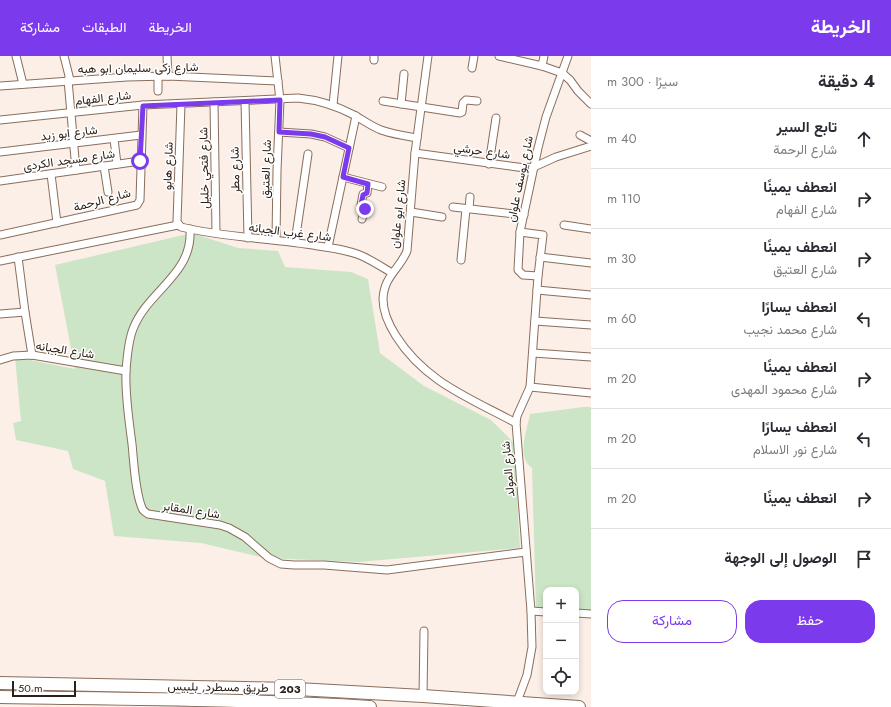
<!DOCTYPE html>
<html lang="ar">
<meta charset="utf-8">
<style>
body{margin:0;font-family:Jost,Vazirmatn,sans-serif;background:#f2f2f3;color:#2b2b33;direction:rtl}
.controls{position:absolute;right:12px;bottom:12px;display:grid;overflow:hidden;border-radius:8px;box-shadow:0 2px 6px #0003}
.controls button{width:36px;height:36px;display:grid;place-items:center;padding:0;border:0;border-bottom:1px solid #e1e1e2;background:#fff;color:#2b2b33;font:20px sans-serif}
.scale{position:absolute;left:12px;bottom:10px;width:64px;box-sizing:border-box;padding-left:4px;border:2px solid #2c2019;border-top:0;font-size:11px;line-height:14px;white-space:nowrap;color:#2c2019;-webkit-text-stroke:3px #fff;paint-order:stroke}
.stop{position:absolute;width:12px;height:12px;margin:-9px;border:3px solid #7c3aed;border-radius:50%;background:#fff}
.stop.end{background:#7c3aed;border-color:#fff;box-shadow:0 1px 4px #0008}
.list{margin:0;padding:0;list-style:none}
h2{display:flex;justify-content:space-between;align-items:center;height:52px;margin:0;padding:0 16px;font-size:17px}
h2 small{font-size:13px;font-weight:400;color:#7c7c81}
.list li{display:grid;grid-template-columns:26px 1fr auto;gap:12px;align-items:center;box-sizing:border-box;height:60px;padding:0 16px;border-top:1px solid #e1e1e2}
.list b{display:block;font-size:15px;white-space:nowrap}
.list p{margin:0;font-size:13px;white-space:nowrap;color:#7c7c81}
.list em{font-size:13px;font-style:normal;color:#7c7c81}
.actions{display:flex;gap:8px;padding:12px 16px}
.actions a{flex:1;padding:9px 0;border:1px solid #7c3aed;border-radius:16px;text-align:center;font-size:14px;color:#7c3aed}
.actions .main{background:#7c3aed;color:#fff}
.icon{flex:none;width:22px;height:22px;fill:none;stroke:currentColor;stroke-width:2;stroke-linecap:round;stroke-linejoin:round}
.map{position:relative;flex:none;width:591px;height:651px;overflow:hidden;direction:ltr}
header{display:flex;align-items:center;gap:24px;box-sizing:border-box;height:56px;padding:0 20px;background:#7c3aed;color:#fff}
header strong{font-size:19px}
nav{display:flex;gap:22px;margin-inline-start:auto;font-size:14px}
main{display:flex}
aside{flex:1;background:#fff}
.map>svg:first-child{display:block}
</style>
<header>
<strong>الخريطة</strong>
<nav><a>الخريطة</a><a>الطبقات</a><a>مشاركة</a></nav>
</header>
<main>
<aside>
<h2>4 دقيقة<small>سيرًا · 300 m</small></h2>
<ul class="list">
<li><svg class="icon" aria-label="ahead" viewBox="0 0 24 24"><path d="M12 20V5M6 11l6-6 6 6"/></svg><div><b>تابع السير</b><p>شارع الرحمة</p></div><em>40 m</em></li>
<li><svg class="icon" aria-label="right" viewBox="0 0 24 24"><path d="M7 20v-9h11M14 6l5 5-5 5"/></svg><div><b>انعطف يمينًا</b><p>شارع الفهام</p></div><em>110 m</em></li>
<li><svg class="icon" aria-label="right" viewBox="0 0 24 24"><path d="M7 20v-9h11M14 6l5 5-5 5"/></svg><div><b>انعطف يمينًا</b><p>شارع العتيق</p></div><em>30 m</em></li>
<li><svg class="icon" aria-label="left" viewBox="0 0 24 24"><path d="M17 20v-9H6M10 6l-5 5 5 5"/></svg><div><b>انعطف يسارًا</b><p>شارع محمد نجيب</p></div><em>60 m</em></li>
<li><svg class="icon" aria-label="right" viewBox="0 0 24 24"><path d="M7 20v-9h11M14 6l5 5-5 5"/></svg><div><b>انعطف يمينًا</b><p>شارع محمود المهدى</p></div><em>20 m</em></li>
<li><svg class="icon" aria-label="left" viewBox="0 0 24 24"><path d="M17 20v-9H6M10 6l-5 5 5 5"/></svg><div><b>انعطف يسارًا</b><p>شارع نور الاسلام</p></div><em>20 m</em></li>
<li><svg class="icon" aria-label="right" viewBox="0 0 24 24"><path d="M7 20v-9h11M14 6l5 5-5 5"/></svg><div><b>انعطف يمينًا</b></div><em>20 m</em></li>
<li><svg class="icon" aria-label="arrive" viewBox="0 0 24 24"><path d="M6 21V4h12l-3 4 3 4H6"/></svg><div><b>الوصول إلى الوجهة</b></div></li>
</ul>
<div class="actions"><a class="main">حفظ</a><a>مشاركة</a></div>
</aside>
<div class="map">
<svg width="591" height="651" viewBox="0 0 591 651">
<rect width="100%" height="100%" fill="#fcefe7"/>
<g fill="#cde5c7">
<path d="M192 177 238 192 278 195 285 211 351 216 368 223 380 297 424 330 491 364 514 387 520 492 358 506 265 502 201 487 114 480 105 425 73 413 68 395 16 384 13 367 21 365 15 301 75 313 55 209Z"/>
<path d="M583 351H591V555L576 554V534H546V552H536L532 412C516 401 527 374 530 358Z"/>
</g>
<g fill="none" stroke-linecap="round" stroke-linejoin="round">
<defs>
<g id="street">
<path d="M16 0 23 28"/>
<path d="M64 0 70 24"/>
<path d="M167 0 168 20"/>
<path d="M275 0 280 44 277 115 276 184"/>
<path d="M428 0 415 97 407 195C399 214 384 220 383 243 383 257 389 269 396 280 425 326 470 342 516 367"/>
<path d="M499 0 542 10 562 17 570 24 578 35 591 48"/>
<path d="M374 4V0"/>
<path d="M542 10 544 0"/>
<path d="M472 12 474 0"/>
<path d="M158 20V35"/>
<path d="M68 24 76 114"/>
<path d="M0 30 127 21 168 20 278 25"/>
<path d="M245 45 248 182"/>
<path d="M383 45 460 57 462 56 463 47 466 44 477 45"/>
<path d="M214 46 216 177"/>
<path d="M181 48 177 166 181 171C226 182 272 182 318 190 333 192 348 194 362 200 373 205 382 211 392 217"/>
<path d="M401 48 404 18"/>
<path d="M333 49 338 0"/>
<path d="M0 64 143 49 298 42C319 44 335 49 354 59 363 64 371 70 381 74 392 78 405 80 417 82"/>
<path d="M279 76 311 78 325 81 349 92"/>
<path d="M580 79 591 85"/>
<path d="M114 83 117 108"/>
<path d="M0 96 141 79"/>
<path d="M415 97 525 112 534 111 556 101 591 90"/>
<path d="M489 108 496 62"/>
<path d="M104 110 108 136"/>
<path d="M51 118 57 167"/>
<path d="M343 121 382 131"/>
<path d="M0 125 140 105"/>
<path d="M453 151 524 159"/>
<path d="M469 153 470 141"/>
<path d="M411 156 442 161"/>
<path d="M362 163 365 153 361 149 363 138 367 137 368 128"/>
<path d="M564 169 591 173"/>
<path d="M190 173C193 219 148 234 133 273 128 286 127 301 126 315 125 340 129 364 132 388 134 407 135 435 142 452 143 455 145 456 148 458L220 469 229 472 245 481 269 502 281 508 294 509H324L387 514 526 496"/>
<path d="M0 179 137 149 140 144 143 49"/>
<path d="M295 186 308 98"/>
<path d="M328 191 356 60"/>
<path d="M18 201 25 256 32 299"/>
<path d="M540 201 591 207"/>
<path d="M461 204 466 153"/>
<path d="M0 205 178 169"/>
<path d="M538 220 523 219 518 214 520 176 538 92 546 61 568 0"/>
<path d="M537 234 591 239"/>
<path d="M0 258 25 256"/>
<path d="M535 265 591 269"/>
<path d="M533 297 591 301"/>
<path d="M0 304 13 300 32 299 126 315"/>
<path d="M530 331 591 337"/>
<path d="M531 555 546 556"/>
<path d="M576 557 591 558"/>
<path d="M423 640 424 575"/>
<path d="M517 646 527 619 532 591 531 555 516 367 517 360 530 331 538 220 543 179 520 176"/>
</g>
<g id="primary">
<path d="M0 627 297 633 423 640 579 651"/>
<path d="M0 641C124 643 247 643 370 651"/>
</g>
</defs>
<use href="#street" stroke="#8a6e5d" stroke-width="9"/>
<use href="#primary" stroke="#8a6e5d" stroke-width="14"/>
<use href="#street" stroke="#fff" stroke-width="7"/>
<use href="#primary" stroke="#fff" stroke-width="12"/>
</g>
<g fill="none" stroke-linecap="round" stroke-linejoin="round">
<path stroke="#7c3aed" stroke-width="5" d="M140 105 143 50 280 44 279 76 311 78 325 81 349 92 343 121 368 128 367 137 363 139 361 149 365 153"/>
</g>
<g text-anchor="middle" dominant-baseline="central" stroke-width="3" stroke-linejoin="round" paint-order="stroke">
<rect fill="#fff" stroke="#6b635e" stroke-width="1" x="275" y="624" width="30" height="18" rx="3"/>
<g font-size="11" font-weight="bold" fill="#2c2019">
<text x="290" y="633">203</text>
</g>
<g font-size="12" fill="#2c2019" stroke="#fff">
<text transform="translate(138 12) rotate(-1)">شارع زكى سليمان ابو هبه</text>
<text transform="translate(103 42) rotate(-6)">شارع الفهام</text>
<text transform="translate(69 77) rotate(-7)">شارع ابو زيد</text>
<text transform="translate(482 95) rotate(8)">شارع حرشي</text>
<text transform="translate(69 104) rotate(-8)">شارع مسجد الكردى</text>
<text transform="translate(168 110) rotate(-88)">شارع هابو</text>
<text transform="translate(204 112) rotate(-91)">شارع فتحي خليل</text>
<text transform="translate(266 113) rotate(-88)">شارع العتيق</text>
<text transform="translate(235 114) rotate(-91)">شارع مطر</text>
<text transform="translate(520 123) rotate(-78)">شارع يوسف علوان</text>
<text transform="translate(102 144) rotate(-15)">شارع الرحمة</text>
<text transform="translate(398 158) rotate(-84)">شارع ابو علوان</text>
<text transform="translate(290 176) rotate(7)">شارع غرب الجبانه</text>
<text transform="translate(65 294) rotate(9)">شارع الجبانه</text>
<text transform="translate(508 413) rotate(-95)">شارع المولد</text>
<text transform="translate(191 454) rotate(9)">شارع المقابر</text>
<text transform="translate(218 631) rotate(1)">طريق مسطرد, بلبيس</text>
</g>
</g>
</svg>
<div class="controls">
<button>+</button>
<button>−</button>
<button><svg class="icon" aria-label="locate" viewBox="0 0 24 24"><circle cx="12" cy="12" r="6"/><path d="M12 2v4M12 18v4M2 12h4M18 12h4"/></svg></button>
</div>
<div class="scale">50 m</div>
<div class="stop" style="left:140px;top:105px"></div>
<div class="stop end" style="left:365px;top:153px"></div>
</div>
</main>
